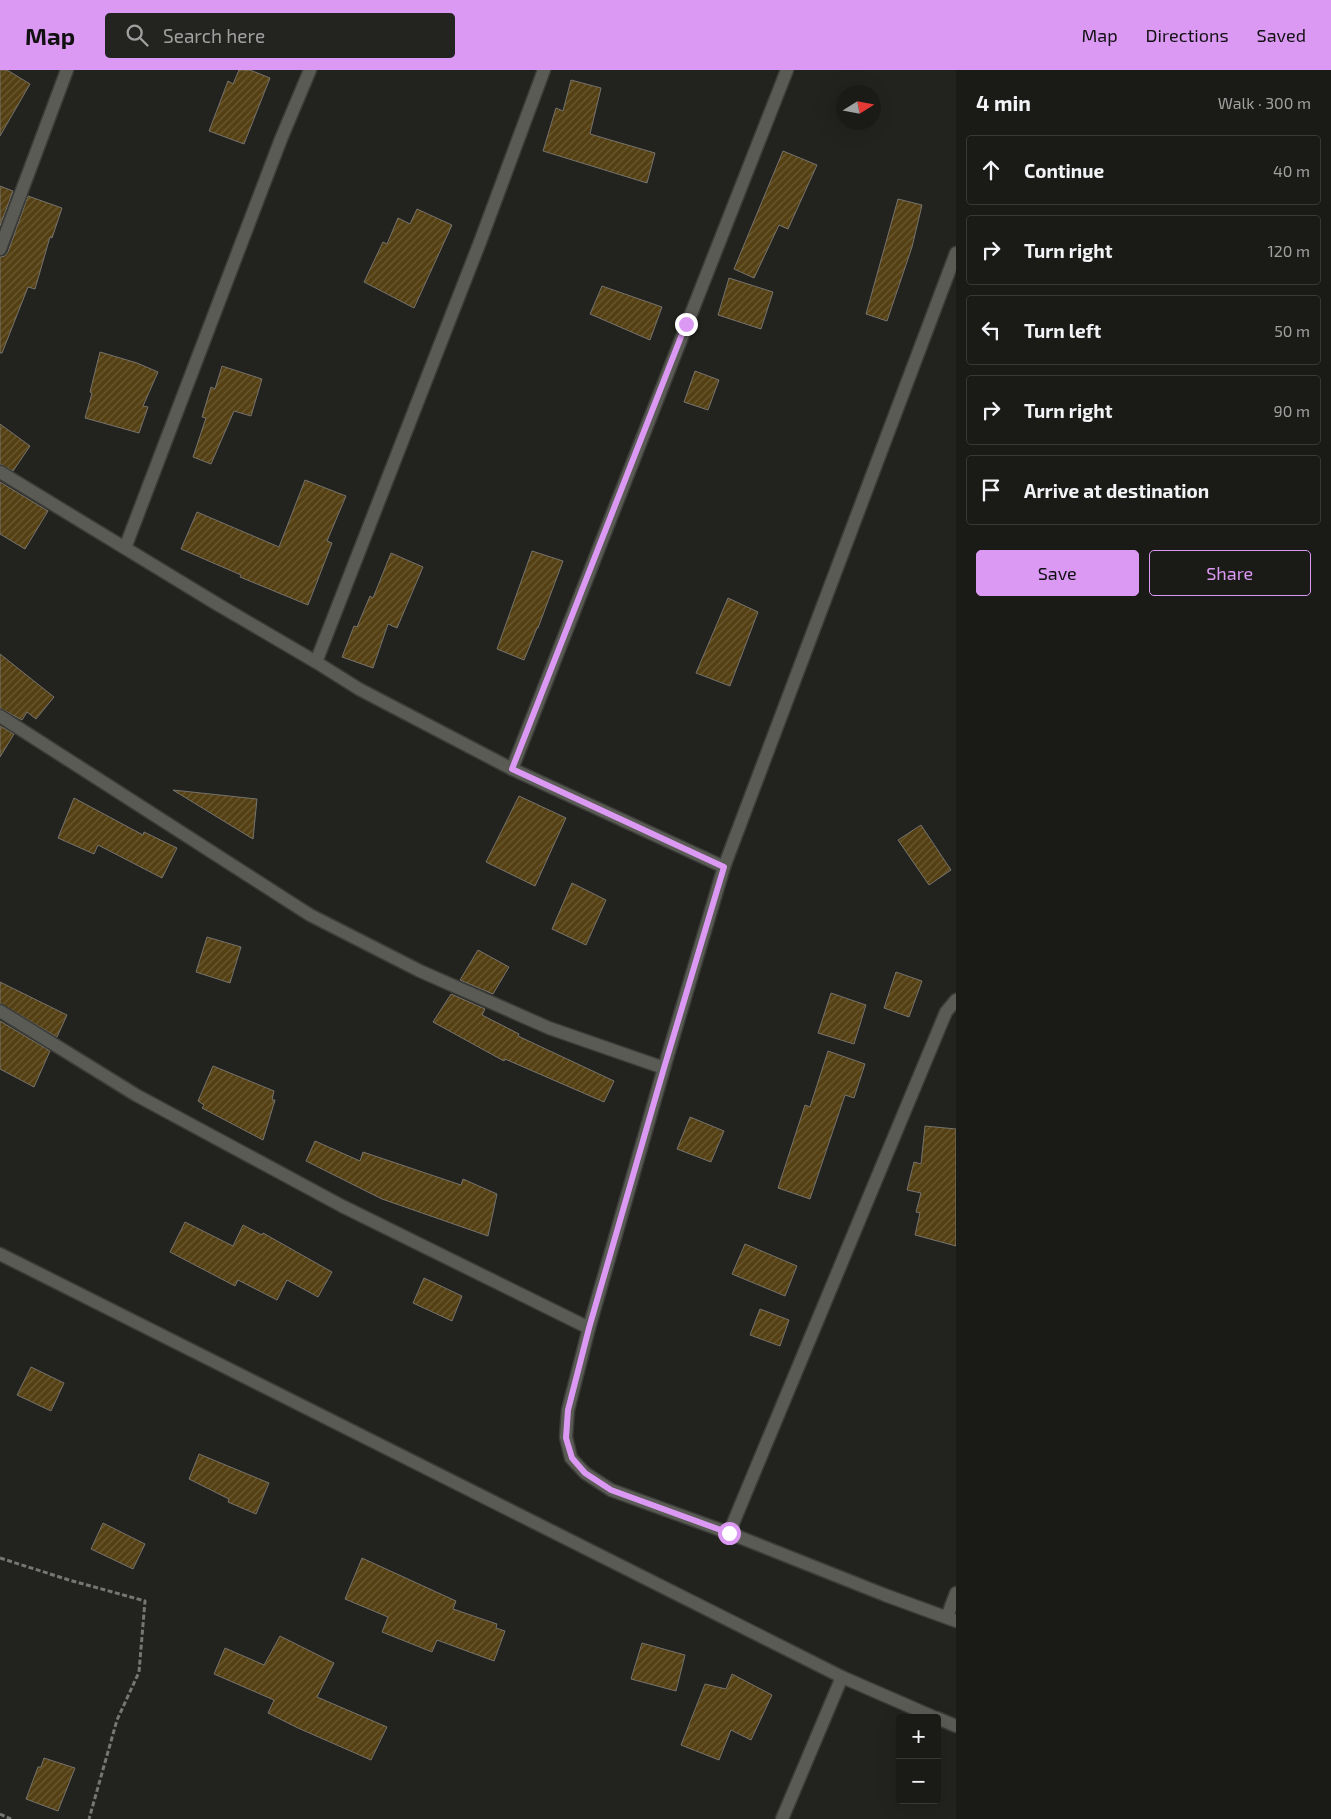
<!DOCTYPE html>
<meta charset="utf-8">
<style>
body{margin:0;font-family:"Exo 2",sans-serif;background:#23231f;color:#f1f3f6}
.controls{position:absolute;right:15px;bottom:15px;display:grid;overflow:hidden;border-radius:5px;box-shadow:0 5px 20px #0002}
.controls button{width:45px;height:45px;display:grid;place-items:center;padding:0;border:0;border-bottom:1px solid #383835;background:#1a1a16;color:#f1f3f6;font:25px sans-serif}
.compass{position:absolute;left:836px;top:15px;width:45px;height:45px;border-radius:50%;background:#1a1a16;box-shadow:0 5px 20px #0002;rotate:79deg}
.stop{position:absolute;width:15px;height:15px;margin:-11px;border:4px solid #dc99f4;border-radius:50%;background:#fff}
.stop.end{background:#dc99f4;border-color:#fff;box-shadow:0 1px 5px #0008}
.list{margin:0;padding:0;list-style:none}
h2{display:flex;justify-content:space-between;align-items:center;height:65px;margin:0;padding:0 20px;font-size:21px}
h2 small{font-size:16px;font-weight:400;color:#9fa1a1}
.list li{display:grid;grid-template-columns:32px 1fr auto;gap:15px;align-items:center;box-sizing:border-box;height:70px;margin:0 10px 10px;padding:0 10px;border:1px solid #383835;border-radius:5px}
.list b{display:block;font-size:19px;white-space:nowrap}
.list em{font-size:16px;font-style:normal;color:#9fa1a1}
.actions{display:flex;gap:10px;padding:15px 20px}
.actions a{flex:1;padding:11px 0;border:1px solid #dc99f4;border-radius:5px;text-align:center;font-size:18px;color:#dc99f4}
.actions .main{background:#dc99f4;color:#111}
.icon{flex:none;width:28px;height:28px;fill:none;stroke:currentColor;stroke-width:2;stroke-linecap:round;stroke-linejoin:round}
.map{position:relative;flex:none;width:956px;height:1749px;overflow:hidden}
header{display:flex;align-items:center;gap:30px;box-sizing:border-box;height:70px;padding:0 25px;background:#dc99f4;color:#111}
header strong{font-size:24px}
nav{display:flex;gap:28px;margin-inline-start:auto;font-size:18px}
.search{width:350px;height:45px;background:#23231f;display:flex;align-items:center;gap:12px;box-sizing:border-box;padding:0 18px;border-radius:5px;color:#9fa1a1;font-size:19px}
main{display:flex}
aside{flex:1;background:#1a1a16}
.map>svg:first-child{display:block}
</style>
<header>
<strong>Map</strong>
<div class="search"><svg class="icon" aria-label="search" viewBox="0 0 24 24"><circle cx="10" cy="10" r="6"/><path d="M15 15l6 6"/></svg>Search here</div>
<nav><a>Map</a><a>Directions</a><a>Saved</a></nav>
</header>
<main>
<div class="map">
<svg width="956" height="1749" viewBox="0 0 956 1749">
<defs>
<pattern id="building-hatch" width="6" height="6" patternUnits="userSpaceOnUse" patternTransform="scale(1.25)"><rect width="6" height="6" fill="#544013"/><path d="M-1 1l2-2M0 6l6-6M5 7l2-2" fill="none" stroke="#6c5b34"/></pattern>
</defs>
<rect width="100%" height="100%" fill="#22221e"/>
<g fill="url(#building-hatch)" stroke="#76736e">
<path d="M0 0H7L30 14 0 66Z"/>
<path d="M239 0H250L270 8 244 74 209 61 228 11 233 14Z"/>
<path d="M571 10 601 18 590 64 655 83 647 113 543 81 556 38 563 41Z"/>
<path d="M783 81 817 95 788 159 779 155 754 208 734 199Z"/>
<path d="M0 116 13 121 0 156Z"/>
<path d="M28 126 62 138 52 168 50 167 35 219 28 217 2 283H0V187L5 186 8 182Z"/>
<path d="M898 129 922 135 912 177 887 251 866 244Z"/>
<path d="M417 139 452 155 414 238 364 212 383 172 387 174 398 148 410 154Z"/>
<path d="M729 208 773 222 761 259 718 245Z"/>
<path d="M602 216 662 237 650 270 590 244Z"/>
<path d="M100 282 137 293 158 302 143 336 148 337 139 363 85 348 92 323 90 322Z"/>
<path d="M222 296 262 309 251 346 234 341 211 394 193 387 206 348 202 347 211 317 215 319Z"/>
<path d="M695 301 719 310 708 340 684 332Z"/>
<path d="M0 354 30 376 13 401 0 394Z"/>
<path d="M305 410 346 426 327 471 332 473 308 535 240 507 241 505 181 479 197 442 279 477Z"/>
<path d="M0 412 48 441 25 479 0 464Z"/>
<path d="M532 481 563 491 538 558H537L524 590 497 579Z"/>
<path d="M391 483 423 497 397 558 388 554 373 598 342 587 354 556 357 557 370 526 373 528Z"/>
<path d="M728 528 758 542 730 616 696 603Z"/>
<path d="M0 584 54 627 36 649 27 642 22 650 0 638Z"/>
<path d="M0 656 14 664 0 687Z"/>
<path d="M173 720 257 729 253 769Z"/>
<path d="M519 726 566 748 535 816 486 792Z"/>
<path d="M74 728 143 765 144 762 177 778 162 808 98 775 94 784 58 768Z"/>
<path d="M921 755 951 800 929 815 898 770Z"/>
<path d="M572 813 606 830 586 875 552 859Z"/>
<path d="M207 867 241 877 230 913 196 902Z"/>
<path d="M478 880 509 897 493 924 460 910Z"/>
<path d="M896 902 922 911 909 947 884 938Z"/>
<path d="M0 912 67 945 57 967 0 933Z"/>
<path d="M831 923 866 935 854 974 818 963Z"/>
<path d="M451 924 485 939 482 945 519 964 518 966 614 1011 604 1032 505 989 504 991 433 952Z"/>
<path d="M0 951 50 981 34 1017 0 999Z"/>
<path d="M828 981 865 994 854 1028 845 1025 810 1129 778 1118 805 1035 810 1037Z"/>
<path d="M213 996 274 1021 272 1030H275L263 1070 202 1038 204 1035 198 1031Z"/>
<path d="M690 1047 724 1061 711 1092 677 1079Z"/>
<path d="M925 1056 956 1059V1176L915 1165 920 1143 916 1142 921 1123 907 1120 914 1092 921 1094Z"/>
<path d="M315 1071 360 1091 363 1082 461 1115 463 1109 497 1124 488 1166 382 1129 306 1091Z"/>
<path d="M185 1152 233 1176 243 1155 262 1165 263 1163 332 1202 318 1227 287 1210 277 1230 238 1210 235 1216 170 1182Z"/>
<path d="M745 1174 797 1196 785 1226 732 1204Z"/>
<path d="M424 1208 462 1226 452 1251 413 1233Z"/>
<path d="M760 1239 789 1250 780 1276 750 1265Z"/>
<path d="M31 1297 64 1313 51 1341 17 1325Z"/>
<path d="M199 1384 269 1413 256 1444 228 1432 229 1429 189 1409Z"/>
<path d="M103 1453 145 1474 133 1499 91 1479Z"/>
<path d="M362 1488 456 1531 453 1539 497 1554 496 1558 505 1561 494 1591 437 1570 432 1582 382 1562 388 1547 345 1529Z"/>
<path d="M280 1566 334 1593 317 1627 387 1657 371 1690 298 1658 268 1643 274 1630 214 1604 225 1578 264 1595Z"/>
<path d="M642 1573 685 1585 676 1621 631 1609Z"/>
<path d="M732 1604 772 1625 751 1670 731 1660 719 1690 681 1675 705 1614 726 1619Z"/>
<path d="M44 1688 75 1698 58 1741 26 1729 38 1697H41Z"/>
</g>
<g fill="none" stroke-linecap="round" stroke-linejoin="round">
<defs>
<g id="minor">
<path d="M0 179 67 0"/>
<path d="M956 183 724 797 664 998 589 1258 568 1340 566 1367 571 1388 585 1403 611 1420 729 1463 885 1525 956 1551"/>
<path d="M0 402 217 534 316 592 359 619 512 699 724 797"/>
<path d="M125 478 281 69 310 0"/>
<path d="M316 592 480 172 544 0"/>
<path d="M0 646 310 845 420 901 549 958 664 998"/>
<path d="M512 699 787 0"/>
<path d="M0 941 136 1025 342 1136 589 1258"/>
<path d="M729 1463 946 942 956 930"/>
<path d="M947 1547 956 1523"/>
<path d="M782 1749 842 1607"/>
</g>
<g id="secondary">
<path d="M0 1184 842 1607 936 1648"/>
<path d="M937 1648 956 1656"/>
</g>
</defs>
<use href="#minor" stroke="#3b3c38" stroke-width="15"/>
<use href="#secondary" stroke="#3b3c38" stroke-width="15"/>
<g stroke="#767673" stroke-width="3" stroke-dasharray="5 2.5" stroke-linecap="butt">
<path d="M0 1488 69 1510 145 1531 139 1602 117 1650 89 1749"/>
<path d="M0 1744 11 1749"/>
</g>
<use href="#minor" stroke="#5a5b55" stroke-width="12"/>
<use href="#secondary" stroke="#5a5b55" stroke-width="12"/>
</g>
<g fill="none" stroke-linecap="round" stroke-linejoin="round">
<path stroke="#dc99f4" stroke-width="6" d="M686 254 512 699 724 797 664 998 589 1258 568 1340 566 1368 572 1388 585 1403 611 1420 729 1463"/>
</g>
</svg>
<div class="controls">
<button>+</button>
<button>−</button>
</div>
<svg class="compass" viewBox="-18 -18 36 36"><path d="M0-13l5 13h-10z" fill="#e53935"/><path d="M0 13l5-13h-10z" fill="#9fa1a1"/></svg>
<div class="stop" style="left:729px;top:1463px"></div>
<div class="stop end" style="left:686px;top:254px"></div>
</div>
<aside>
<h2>4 min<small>Walk · 300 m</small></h2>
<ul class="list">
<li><svg class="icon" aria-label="ahead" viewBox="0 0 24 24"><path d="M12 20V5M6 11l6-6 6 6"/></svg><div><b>Continue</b></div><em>40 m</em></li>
<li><svg class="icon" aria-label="right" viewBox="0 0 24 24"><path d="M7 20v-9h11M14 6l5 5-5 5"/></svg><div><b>Turn right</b></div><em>120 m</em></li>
<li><svg class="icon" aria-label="left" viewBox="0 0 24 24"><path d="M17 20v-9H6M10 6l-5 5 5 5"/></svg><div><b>Turn left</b></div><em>50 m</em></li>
<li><svg class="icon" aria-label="right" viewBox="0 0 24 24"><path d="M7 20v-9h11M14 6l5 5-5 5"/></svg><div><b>Turn right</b></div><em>90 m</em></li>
<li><svg class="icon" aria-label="arrive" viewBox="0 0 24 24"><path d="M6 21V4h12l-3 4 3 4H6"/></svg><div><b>Arrive at destination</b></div></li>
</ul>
<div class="actions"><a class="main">Save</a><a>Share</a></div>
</aside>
</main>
